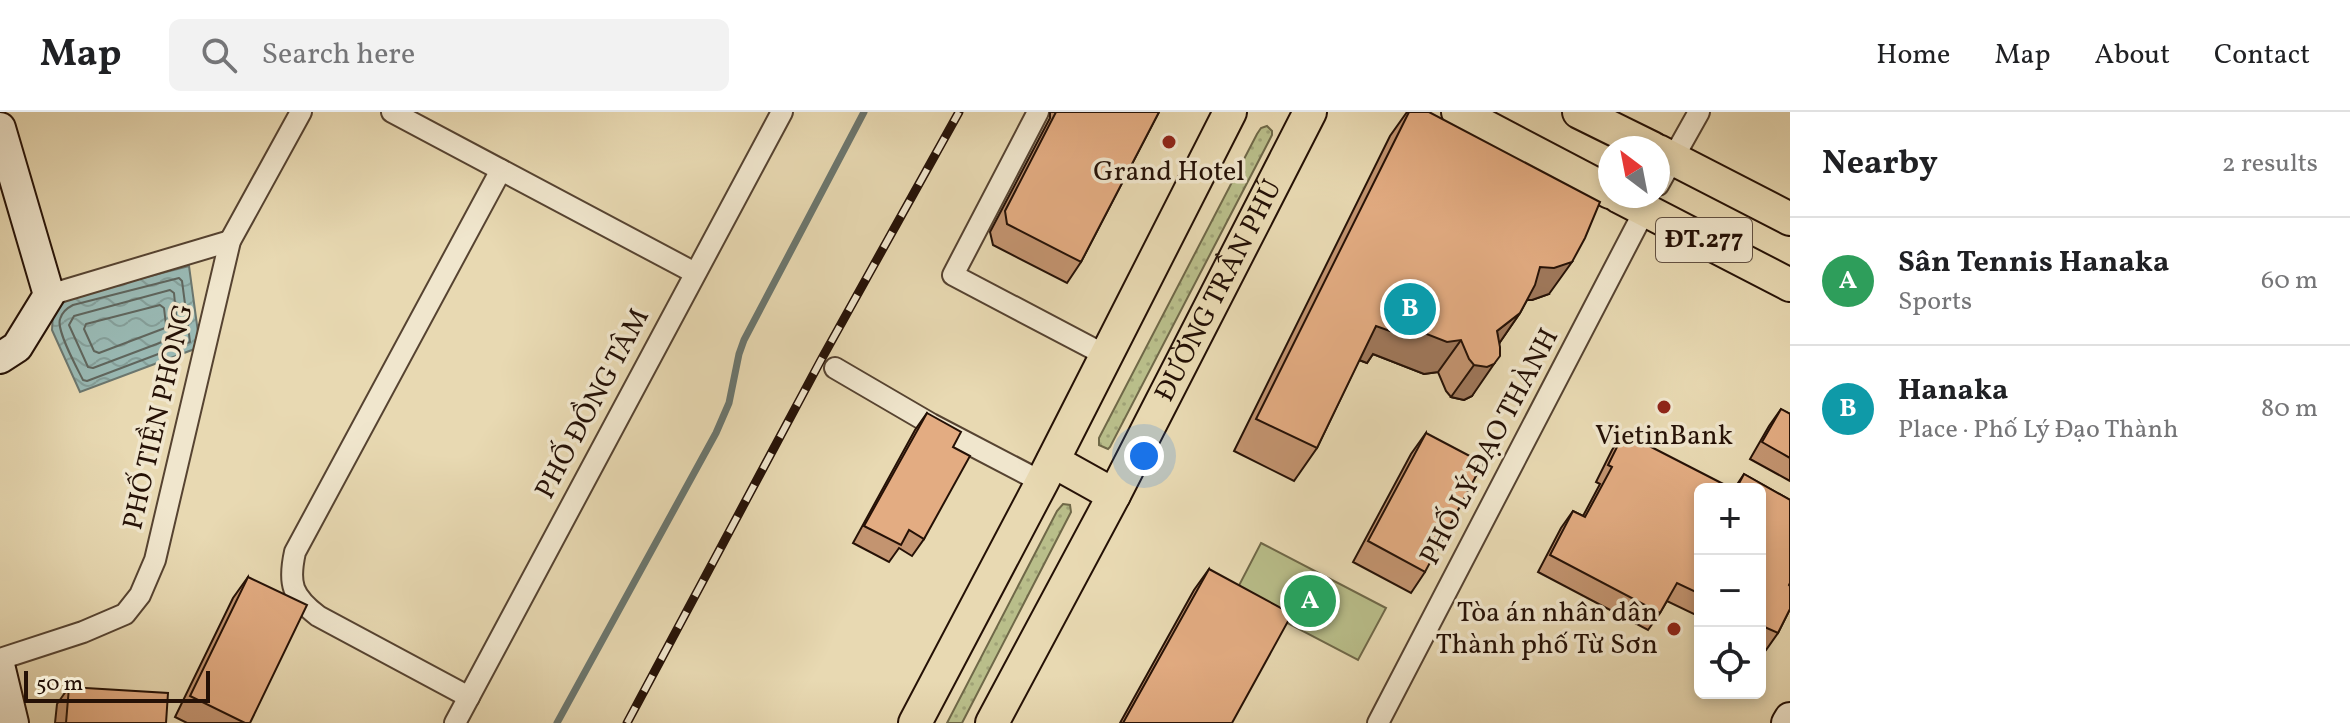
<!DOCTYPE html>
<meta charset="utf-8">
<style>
body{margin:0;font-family:Vollkorn,serif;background:#f2f2f2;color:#202124}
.controls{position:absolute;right:24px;bottom:24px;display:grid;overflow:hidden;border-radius:12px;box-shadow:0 4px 12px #0003}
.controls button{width:72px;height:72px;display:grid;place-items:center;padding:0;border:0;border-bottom:2px solid #e0e0e0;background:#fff;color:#202124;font:40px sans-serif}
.compass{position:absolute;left:1598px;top:24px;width:72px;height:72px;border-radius:50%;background:#fff;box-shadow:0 4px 12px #0003;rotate:328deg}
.scale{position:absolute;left:24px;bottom:20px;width:186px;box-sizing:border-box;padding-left:8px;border:4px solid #251106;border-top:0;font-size:22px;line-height:28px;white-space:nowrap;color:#251106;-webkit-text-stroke:6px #f0e6cd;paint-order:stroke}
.you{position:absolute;left:1144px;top:344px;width:28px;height:28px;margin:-20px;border:6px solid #fff;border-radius:50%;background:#1a73e8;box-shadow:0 0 0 12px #1a73e833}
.badge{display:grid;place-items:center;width:52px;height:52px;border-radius:50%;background:#8f2418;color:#fff;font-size:26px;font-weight:700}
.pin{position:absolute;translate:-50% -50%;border:4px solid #fff;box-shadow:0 2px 8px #0006}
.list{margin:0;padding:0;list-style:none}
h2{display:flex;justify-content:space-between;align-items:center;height:104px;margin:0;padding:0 32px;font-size:34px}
h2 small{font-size:26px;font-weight:400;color:#757577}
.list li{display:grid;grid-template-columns:52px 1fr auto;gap:24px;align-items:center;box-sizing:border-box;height:128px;padding:0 32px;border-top:2px solid #e0e0e0}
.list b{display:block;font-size:30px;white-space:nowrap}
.list p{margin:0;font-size:26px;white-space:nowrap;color:#757577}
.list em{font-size:26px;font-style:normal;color:#757577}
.icon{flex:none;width:44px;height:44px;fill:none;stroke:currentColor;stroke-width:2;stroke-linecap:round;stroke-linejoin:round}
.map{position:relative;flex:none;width:1790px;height:611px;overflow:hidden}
header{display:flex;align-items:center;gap:48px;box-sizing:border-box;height:112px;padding:0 40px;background:#fff;border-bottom:2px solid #e0e0e0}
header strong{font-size:38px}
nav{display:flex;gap:44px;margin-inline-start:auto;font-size:28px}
.search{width:560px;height:72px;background:#f2f2f2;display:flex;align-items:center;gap:20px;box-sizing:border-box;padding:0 28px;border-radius:12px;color:#757577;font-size:30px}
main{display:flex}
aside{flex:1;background:#fff}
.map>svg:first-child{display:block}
</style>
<header>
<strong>Map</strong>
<div class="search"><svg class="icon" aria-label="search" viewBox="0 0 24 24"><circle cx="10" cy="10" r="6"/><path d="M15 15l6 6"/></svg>Search here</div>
<nav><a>Home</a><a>Map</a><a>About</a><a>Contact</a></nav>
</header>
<main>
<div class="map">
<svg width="1790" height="611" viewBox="0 0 1790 611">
<defs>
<pattern id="grass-dots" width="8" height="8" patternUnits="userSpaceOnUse" patternTransform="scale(2)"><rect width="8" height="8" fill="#b9be8a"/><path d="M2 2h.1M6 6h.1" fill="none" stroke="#9fa276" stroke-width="1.8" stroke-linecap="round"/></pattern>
<pattern id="water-waves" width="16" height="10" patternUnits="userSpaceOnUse" patternTransform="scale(2)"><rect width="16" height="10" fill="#99b9b4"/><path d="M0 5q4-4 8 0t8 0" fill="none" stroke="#849e99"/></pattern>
</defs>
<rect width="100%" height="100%" fill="#e8d9b2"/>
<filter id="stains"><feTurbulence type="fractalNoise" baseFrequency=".0025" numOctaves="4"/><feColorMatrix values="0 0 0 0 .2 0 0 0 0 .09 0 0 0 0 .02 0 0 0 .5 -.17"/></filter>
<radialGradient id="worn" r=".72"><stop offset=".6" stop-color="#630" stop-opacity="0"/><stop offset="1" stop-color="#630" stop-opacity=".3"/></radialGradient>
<g fill="url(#grass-dots)" stroke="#6f6848" stroke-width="2">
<path d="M1267 14 1272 19V23L1110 335 1108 337 1099 333V326L1257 22 1261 16Z"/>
<path d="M1063 392 1070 393 1071 400 962 611H947L1057 399Z"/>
</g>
<path fill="#b9be8a" stroke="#6f6848" stroke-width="2" d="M1261 431 1386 496 1358 548 1234 483Z"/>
<path fill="url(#water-waves)" stroke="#6b766e" stroke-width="2" d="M189 154 200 235 80 280 52 218 53 201 69 185Z"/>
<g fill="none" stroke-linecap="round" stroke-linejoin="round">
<g stroke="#5f655d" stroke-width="2">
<path d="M179 166 182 169 190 230 87 269 83 268C77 256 56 218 60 207 62 200 67 196 73 193Z"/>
<path d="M170 178 174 181 178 224 93 256 88 255 69 213 74 204Z"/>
<path d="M160 193 164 196 166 213 165 216 99 241 94 239 84 217 86 212Z"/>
</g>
<path stroke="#6b766e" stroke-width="7" d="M557 611 716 321 729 291 739 242 744 228 864 0"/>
<defs>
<g id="street">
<path d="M392 0 695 161"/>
<path d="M1038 0 953 163 1107 244"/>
<path d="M1658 73 1699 0"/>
<path d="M49 183 230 129"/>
<path d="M835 256 931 312 1042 370"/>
<path d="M0 547 83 520 125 502 140 483 155 448 230 129 301 0"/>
<path d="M469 585 318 504C292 484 288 472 295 440L501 58"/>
<path d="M455 611 782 0"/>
<path d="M1378 611 1649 90"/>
</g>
<g id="secondary">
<path d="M0 16 49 183 17 235 0 246"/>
<path d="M0 557 13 611"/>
<path d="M1787 611 1790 606"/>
</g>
<g id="primary">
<path d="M1458 0 1610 80"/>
<path d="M1579 0 1652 36"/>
<path d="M1658 39 1790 107"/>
<path d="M1618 84 1790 173"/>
<path d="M1053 349 1114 383"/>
<path d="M915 611 1042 370 1230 0"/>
<path id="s1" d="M992 611 1114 383 1310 0"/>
</g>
</defs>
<use href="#street" stroke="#564331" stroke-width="24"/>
<use href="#secondary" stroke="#251106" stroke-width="34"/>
<use href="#primary" stroke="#251106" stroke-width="36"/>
<use href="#street" stroke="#f0e6cd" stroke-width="20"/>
<use href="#secondary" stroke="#f0e6cd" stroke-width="30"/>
<use href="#primary" stroke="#e8d9b2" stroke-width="32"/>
<defs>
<path id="rail" d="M627 611 821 248 959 0"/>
</defs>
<use href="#rail" stroke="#251106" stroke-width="9"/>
<use href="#rail" stroke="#f0e6cd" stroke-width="6" stroke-dasharray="18" stroke-linecap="butt"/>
</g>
<g fill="#c39470" stroke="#251106" stroke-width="2">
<path d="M1050 0H1159L1081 150 1067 171 993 133 990 120 1050 6Z"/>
<path d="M1407 0H1429L1549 182 1532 188H1527L1520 201 1500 230 1472 284 1464 288 1451 285 1446 279 1438 260 1424 262 1373 242 1367 251 1359 248 1317 336 1294 369 1234 339 1390 24Z"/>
<path d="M1781 297 1790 302V369L1750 347 1769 314Z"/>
<path d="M927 301 953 335 924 427 912 444 899 436 889 450 853 431 915 318Z"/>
<path d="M1426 321 1425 460 1411 481 1353 450 1411 342Z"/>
<path d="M1624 321 1700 377V505L1667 489 1660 501 1648 518 1538 460 1561 416 1573 399 1583 404 1600 372 1596 370 1612 338Z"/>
<path d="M1744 362 1790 388V471L1789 473 1790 474V497L1778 521 1766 538 1760 536V377H1734Z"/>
<path d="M1209 457 1232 611H1120L1194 478Z"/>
<path d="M248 465 250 611H187L175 605 233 486Z"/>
<path d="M69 575 166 611H55L57 592Z"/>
</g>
<g fill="#9f785b" stroke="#251106" stroke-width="2">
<path d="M1572 150 1549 182 1532 188H1518L1540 155Z"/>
<path d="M1520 201 1498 233 1497 219Z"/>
<path d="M1396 210 1461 228 1438 260 1424 262 1373 242 1367 251 1354 246 1376 214Z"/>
<path d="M1494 252 1472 284 1464 288 1451 285 1474 253Z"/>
</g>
<g fill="#e3ac82" stroke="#251106" stroke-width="2">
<path d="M1056 0H1159L1081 150 1007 112 1005 99Z"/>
<path d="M1409 0H1429L1600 90 1585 126 1572 150 1554 156 1540 155 1535 173 1520 201 1497 219 1500 235V244L1494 252 1487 255 1474 253 1469 247 1461 228 1447 230 1396 210 1390 219 1376 214 1317 336 1256 307Z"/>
<path d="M1781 297 1790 302V346L1762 330Z"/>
<path d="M927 301 961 320 953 335 970 344 924 427 909 418 901 433 864 414Z"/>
<path d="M1426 321 1483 351 1425 460 1368 429Z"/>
<path d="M1624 321 1733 377H1700V482L1677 471 1660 501 1550 443 1573 399 1585 405 1612 355 1608 353Z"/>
<path d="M1744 362 1790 388V471L1789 473 1790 474V497L1778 521 1760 513V377H1736Z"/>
<path d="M1209 457 1292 502 1232 611H1123Z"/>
<path d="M248 465 307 493 250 611H245L190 584Z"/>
<path d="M69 575 168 581 166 611H66Z"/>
</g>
<g fill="#8f2418" stroke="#f0e6cd" stroke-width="3">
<circle cx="1169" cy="30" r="8"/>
<circle cx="1664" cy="295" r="8"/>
<circle cx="1674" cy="517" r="8"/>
</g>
<g text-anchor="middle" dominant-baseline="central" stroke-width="7" stroke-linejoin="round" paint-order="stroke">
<rect fill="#f0e6cd" stroke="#625142" stroke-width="2" x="1656" y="106" width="96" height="44" rx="6"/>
<g font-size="26" font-weight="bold" fill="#251106">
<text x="1704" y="128">ĐT.277</text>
</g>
<g font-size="28" fill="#251106" stroke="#f0e6cd">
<text x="1169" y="60">Grand Hotel</text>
<text x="1664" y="324">VietinBank</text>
<text x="1658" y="501" text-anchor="end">Tòa án nhân dân<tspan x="1658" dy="32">Thành phố Từ Sơn</tspan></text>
</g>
<g font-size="28" fill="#251106" stroke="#f0e6cd">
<text stroke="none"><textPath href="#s1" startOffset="488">ĐƯỜNG TRẦN PHÚ</textPath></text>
<text transform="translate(593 292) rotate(-62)">PHỐ ĐỒNG TÂM</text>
<text transform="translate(159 305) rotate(-77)">PHỐ TIỀN PHONG</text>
<text transform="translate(1490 335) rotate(-62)">PHỐ LÝ ĐẠO THÀNH</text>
</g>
</g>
<rect width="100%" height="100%" filter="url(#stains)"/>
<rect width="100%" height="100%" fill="url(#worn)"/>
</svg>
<div class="controls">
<button>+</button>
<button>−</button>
<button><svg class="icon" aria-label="locate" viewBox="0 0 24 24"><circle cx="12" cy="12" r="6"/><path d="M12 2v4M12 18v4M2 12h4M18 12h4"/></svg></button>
</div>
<svg class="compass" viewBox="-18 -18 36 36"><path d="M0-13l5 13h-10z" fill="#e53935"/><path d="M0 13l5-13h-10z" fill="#757577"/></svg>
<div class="scale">50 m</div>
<div class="you"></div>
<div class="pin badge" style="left:1310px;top:489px;background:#2e9e5b">A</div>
<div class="pin badge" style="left:1410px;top:197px;background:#0f9aa8">B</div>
</div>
<aside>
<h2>Nearby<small>2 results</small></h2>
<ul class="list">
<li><span class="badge" style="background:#2e9e5b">A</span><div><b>Sân Tennis Hanaka</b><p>Sports</p></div><em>60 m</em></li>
<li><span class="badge" style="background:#0f9aa8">B</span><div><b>Hanaka</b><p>Place · Phố Lý Đạo Thành</p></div><em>80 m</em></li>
</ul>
</aside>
</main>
